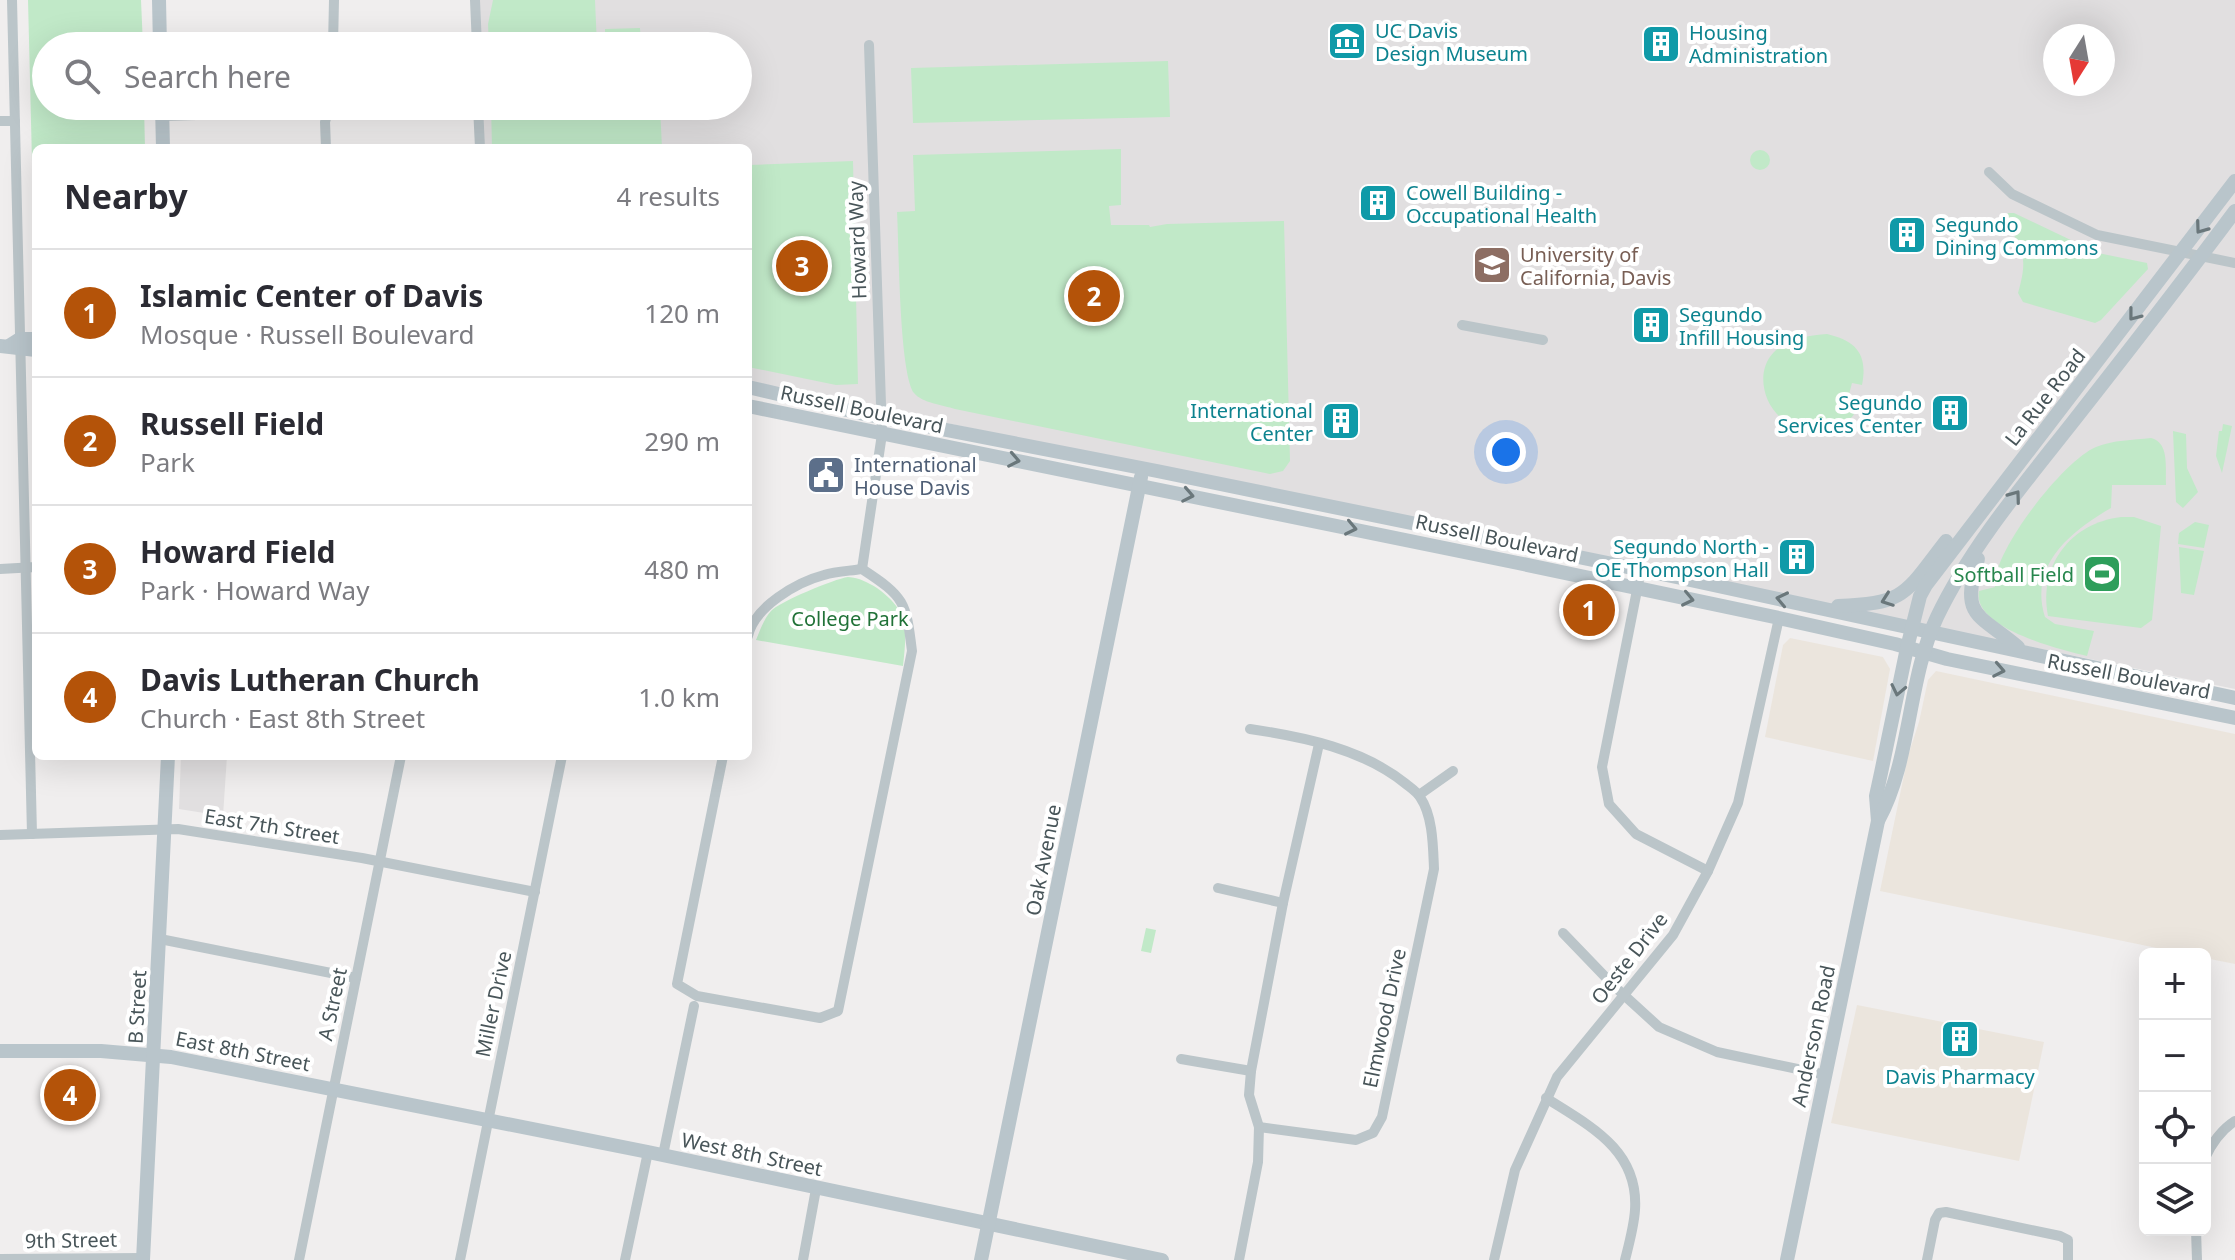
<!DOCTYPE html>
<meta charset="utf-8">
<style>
body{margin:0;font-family:"Noto Sans",sans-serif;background:#f7f7f7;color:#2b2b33}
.controls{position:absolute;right:24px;bottom:24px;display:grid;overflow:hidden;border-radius:12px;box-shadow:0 8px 32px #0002}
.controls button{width:72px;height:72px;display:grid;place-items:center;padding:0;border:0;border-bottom:2px solid #e1e1e2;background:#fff;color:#2b2b33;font:40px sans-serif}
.compass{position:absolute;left:2043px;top:24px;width:72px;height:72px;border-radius:50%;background:#fff;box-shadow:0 8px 32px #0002;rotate:191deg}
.you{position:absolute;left:1506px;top:452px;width:28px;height:28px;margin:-20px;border:6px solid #fff;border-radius:50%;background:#1a73e8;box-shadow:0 0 0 12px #1a73e833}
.badge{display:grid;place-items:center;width:52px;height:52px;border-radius:50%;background:#b45309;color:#fff;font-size:26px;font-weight:700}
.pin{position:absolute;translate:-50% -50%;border:4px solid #fff;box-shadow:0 2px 8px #0006}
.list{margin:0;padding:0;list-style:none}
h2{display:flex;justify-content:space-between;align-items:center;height:104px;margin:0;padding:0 32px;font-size:34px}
h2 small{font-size:26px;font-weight:400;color:#7c7c81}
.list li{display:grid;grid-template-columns:52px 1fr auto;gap:24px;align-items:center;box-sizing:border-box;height:128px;padding:0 32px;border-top:2px solid #e1e1e2}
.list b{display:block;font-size:30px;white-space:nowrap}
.list p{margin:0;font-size:26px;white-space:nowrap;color:#7c7c81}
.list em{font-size:26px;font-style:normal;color:#7c7c81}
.icon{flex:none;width:44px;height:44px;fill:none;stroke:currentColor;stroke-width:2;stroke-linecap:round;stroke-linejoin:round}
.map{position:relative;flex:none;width:2235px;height:1260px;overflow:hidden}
.search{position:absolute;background:#fff;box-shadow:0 8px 32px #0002;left:32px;top:32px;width:720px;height:88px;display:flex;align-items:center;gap:20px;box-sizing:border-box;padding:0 28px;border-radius:44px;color:#7c7c81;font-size:30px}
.panel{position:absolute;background:#fff;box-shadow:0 8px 32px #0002;left:32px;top:144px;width:720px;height:616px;border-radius:12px}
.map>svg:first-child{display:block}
</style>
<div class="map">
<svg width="2235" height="1260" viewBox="0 0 2235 1260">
<rect width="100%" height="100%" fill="#f0eeee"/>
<g fill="#ebe5dd">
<path d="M1790 638 1883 657 1890 669 1873 761 1765 737 1783 645Z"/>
<path d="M1936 671 2235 734V964L2205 958V954H2186L1880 891 1908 756 1919 722 1928 680Z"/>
<path d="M1857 1005 2044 1042 2019 1161 1831 1123Z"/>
</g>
<g fill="#e1dfe0" fill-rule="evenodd">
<path d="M477 0H2235V689L748 382V148H482L481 106H738V46H479ZM2055 36H2103V84H2055Z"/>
<path d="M181 756H227L223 816 179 809Z"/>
</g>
<g fill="#c1e9c8">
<path d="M28 0H141L143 46H46V106H144L145 148H36V323Z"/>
<path d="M493 0H595L597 46H489L488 24Z"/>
<path d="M640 28 641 46H605V29Z"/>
<path d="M1168 61 1170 117 913 123 911 68Z"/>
<path d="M491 106H660L662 148H492Z"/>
<path d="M1121 149V205L1109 206 1111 225H1149L1150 227 1167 224 1284 221 1290 461 1283 471 1270 474 955 409C943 405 922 403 914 393 899 372 899 245 897 212L915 211 913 155Z"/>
<circle cx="1760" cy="160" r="10"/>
<path d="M853 161 858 384 836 385 748 367V165Z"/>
<path d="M2008 213H2014L2098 253 2147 263 2148 269 2101 320 2095 323 2023 302 2018 293C2028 258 2024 249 2004 220Z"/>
<path d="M1827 334C1857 341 1868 355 1862 385L1852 383 1848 398 1859 401C1856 417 1846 426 1830 428 1816 430 1800 429 1787 422 1764 409 1754 372 1774 352 1787 339 1810 335 1827 334Z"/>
<path d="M2223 424 2232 426 2222 473 2216 456 2219 431H2222Z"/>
<path d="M2173 431 2186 434 2187 468 2198 492 2183 508 2176 502Z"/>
<path d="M2151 438C2170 443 2165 468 2166 485H2112L2111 508C2073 530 2028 564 2045 617L2055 624 2094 631 2087 656C2059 649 1972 628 1979 591L1995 587C1991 553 2064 460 2096 447 2113 440 2133 440 2151 438Z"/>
<path d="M2121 517H2134L2161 526 2152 620 2141 628 2048 616C2038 565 2071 523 2121 517Z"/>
<path d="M2195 522 2209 525 2204 548 2178 544 2179 533Z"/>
<path d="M2179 547 2204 551 2194 595 2181 593Z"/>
<path d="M848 577C860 578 867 582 877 588 909 611 907 629 903 666L756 640C760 630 764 619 771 611 779 602 834 579 848 577Z"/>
<path d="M1146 928 1156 930 1151 953 1141 951Z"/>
</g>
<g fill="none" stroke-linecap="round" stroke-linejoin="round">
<g stroke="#bbc5c9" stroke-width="10">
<path d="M12 0 32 834"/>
<path d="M475 0 477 46"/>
<path d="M333 46 334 0"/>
<path d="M478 106 480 148"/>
<path d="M162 116 478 107"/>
<path d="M0 121H15"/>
<path d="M326 148 325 122 329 108"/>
<path d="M1989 172 2012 194 2097 235 2235 263"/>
<path d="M1462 325 1543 340"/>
<path d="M0 569 36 567"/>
<path d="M862 569 882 434 869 45"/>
<path d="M1641 570 1602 767 1609 804 1636 834 1708 871"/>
<path d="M1250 729C1304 737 1363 749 1406 784 1411 788 1417 792 1420 797 1433 816 1433 846 1434 869L1382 1117 1373 1133 1356 1140 1259 1127"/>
<path d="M723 756 677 984 697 996 820 1018 838 1011 912 651C906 602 905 597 862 569 850 571 836 571 824 575 797 582 754 607 748 636"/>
<path d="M1419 795 1453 771"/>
<path d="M0 835 178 829 362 858 535 892"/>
<path d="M1218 888 1283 903"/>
<path d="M1563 933 1614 986 1659 1027 1717 1052 1826 1075"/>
<path d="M160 939 356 978"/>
<path d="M1181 1059 1251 1071"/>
<path d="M1546 1098C1590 1126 1639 1150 1635 1210 1634 1226 1629 1244 1625 1260"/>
<path d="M663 1155 694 1006"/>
<path d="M2205 1158C2212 1143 2221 1130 2235 1121"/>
<path d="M2196 1230 2197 1260"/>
<path d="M0 1259 143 1258"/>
<path d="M299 1260 401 756"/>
<path d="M460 1260 562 756"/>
<path d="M625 1260 648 1152"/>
<path d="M803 1260 816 1189"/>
<path d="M1239 1260 1258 1162 1259 1127 1249 1095 1251 1071 1283 903 1319 744"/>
<path d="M1494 1260 1515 1170 1557 1077 1673 935 1708 871 1738 803 1779 618"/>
<path d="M1927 1260 1935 1220 1939 1213 1946 1212 2060 1236 2068 1240V1260"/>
</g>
<g stroke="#b9c5cb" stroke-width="14">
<path d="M159 0 160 46"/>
<path d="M162 106 163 148"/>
<path d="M0 346 36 350"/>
<path d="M9 346 20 339H36"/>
<path d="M748 387 864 414 1157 471 1681 578 2235 698"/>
<path d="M748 406 1518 563 1779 618 1895 644 1947 659 2235 718"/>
<path d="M1978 559C1960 618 1978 613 2018 647"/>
<path d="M1838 606C1907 604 1906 592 1946 541"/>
<path d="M1878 821 1876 796 1881 773 1907 648 1920 596 1926 585 2235 181"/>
<path d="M0 1051H101L171 1057 648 1152 1162 1260"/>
<path d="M143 1260 168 756"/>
<path d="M981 1260 1141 477"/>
<path d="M1787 1260 1878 821C1912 758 1907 681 1937 617 1971 546 2024 484 2072 423 2127 353 2182 282 2235 211"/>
</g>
</g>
<defs><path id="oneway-chevron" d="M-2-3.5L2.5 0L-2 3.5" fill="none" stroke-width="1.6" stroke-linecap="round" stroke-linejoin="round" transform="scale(2)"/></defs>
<g stroke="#6a777b">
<use href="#oneway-chevron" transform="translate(2201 228) rotate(126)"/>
<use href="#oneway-chevron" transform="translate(2134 315) rotate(128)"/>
<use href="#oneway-chevron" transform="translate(1014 460) rotate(11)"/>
<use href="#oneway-chevron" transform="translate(1188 495) rotate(11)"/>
<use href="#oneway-chevron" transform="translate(2015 496) rotate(-54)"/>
<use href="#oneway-chevron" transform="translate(1351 528) rotate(12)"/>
<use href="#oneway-chevron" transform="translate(1688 599) rotate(12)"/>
<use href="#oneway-chevron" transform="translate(1782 599) rotate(-168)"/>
<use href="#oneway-chevron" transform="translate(1887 600) rotate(160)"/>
<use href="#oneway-chevron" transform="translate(1999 670) rotate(11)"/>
<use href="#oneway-chevron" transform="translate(1898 690) rotate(102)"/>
</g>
<defs>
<symbol id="museum-square" viewBox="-11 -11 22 22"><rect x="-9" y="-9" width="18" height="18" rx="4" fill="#0f9aa8" stroke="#fff"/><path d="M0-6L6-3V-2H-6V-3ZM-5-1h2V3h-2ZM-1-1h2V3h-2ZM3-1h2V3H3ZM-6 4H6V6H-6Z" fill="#fff"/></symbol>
<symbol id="building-square" viewBox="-11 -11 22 22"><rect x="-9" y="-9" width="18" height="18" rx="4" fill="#0f9aa8" stroke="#fff"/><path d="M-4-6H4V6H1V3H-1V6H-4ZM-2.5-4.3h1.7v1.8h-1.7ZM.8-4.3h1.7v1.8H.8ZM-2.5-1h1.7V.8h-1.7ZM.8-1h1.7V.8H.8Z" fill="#fff"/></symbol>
<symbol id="university-square" viewBox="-11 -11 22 22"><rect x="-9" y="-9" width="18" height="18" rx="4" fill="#8d6e63" stroke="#fff"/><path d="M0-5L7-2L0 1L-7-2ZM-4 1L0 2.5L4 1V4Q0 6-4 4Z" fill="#fff"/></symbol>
<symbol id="civic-square" viewBox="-11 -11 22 22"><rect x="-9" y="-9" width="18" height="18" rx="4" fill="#5c6f8a" stroke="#fff"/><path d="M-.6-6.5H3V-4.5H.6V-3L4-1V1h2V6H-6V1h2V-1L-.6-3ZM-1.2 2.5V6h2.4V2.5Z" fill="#fff"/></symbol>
<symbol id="stadium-square" viewBox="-11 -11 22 22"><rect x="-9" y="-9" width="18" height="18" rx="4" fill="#2e9e5b" stroke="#fff"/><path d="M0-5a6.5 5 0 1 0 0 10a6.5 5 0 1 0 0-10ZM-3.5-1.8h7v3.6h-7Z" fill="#fff"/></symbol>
</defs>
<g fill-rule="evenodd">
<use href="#museum-square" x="1325" y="19" width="44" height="44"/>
<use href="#building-square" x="1639" y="22" width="44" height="44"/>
<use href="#building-square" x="1356" y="181" width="44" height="44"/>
<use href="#building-square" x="1885" y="213" width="44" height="44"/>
<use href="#university-square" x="1470" y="243" width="44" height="44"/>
<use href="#building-square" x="1629" y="303" width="44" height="44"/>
<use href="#building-square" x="1928" y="391" width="44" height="44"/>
<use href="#building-square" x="1319" y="399" width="44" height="44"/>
<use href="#civic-square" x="804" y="453" width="44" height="44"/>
<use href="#building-square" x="1775" y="535" width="44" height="44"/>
<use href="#stadium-square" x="2080" y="552" width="44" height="44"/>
<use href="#building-square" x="1938" y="1017" width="44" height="44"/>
</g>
<g text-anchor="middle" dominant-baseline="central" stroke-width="8" stroke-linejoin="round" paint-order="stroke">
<g font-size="20" fill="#0d838f" stroke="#fff" text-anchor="start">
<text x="1375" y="30">UC Davis<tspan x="1375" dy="23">Design Museum</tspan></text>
<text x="1689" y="32">Housing<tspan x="1689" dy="23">Administration</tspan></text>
<text x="1406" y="192">Cowell Building -<tspan x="1406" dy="23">Occupational Health</tspan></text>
<text x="1935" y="224">Segundo<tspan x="1935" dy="23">Dining Commons</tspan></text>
<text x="1679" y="314">Segundo<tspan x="1679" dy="23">Infill Housing</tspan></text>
<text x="1922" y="402" text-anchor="end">Segundo<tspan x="1922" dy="23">Services Center</tspan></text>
<text x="1313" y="410" text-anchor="end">International<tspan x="1313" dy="23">Center</tspan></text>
<text x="1769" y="546" text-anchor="end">Segundo North -<tspan x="1769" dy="23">OE Thompson Hall</tspan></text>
<text x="1960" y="1076" text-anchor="middle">Davis Pharmacy</text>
</g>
<g font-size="20" fill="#485559" stroke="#fff">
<text transform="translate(857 240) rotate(-92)">Howard Way</text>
<text transform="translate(2045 397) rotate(-52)">La Rue Road</text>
<text transform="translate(862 409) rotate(12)">Russell Boulevard</text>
<text transform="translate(1497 538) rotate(12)">Russell Boulevard</text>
<text transform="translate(2129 676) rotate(11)">Russell Boulevard</text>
<text transform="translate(272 826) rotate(9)">East 7th Street</text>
<text transform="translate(1043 860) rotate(-79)">Oak Avenue</text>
<text transform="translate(1629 958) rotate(-52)">Oeste Drive</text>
<text transform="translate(332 1004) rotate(-78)">A Street</text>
<text transform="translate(493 1004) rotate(-78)">Miller Drive</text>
<text transform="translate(137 1007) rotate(-87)">B Street</text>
<text transform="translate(1384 1018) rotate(-78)">Elmwood Drive</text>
<text transform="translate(1813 1036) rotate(-78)">Anderson Road</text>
<text transform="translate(243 1051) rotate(11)">East 8th Street</text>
<text transform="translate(752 1154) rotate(12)">West 8th Street</text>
<text transform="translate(71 1240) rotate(-1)">9th Street</text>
</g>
<g font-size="20" fill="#785e54" stroke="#fff" text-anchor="start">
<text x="1520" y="254">University of<tspan x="1520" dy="23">California, Davis</tspan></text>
</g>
<g font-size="20" fill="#4e5e75" stroke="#fff" text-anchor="start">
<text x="854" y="464">International<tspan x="854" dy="23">House Davis</tspan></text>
</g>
<g font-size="20" fill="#27864d" stroke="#fff" text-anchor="end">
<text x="2074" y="574">Softball Field</text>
</g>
<g font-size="20" fill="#217238" stroke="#fff">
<text x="850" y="618">College Park</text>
</g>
</g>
</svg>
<div class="controls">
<button>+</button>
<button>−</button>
<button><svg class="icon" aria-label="locate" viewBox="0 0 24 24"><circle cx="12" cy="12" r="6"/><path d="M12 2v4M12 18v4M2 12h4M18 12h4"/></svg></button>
<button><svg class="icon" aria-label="layers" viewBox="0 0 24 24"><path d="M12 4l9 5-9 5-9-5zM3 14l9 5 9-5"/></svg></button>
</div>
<svg class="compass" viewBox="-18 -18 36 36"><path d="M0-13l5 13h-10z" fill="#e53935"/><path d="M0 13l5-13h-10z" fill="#7c7c81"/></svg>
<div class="you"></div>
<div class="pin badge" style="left:1589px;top:610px">1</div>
<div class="pin badge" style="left:1094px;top:296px">2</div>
<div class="pin badge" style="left:802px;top:266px">3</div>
<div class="pin badge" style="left:70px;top:1095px">4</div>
<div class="search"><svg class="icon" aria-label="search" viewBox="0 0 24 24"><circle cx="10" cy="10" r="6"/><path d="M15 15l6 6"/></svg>Search here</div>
<section class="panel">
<h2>Nearby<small>4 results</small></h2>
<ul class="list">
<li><span class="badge">1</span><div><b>Islamic Center of Davis</b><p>Mosque · Russell Boulevard</p></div><em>120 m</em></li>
<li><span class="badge">2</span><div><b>Russell Field</b><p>Park</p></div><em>290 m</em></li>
<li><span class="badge">3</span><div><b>Howard Field</b><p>Park · Howard Way</p></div><em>480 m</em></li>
<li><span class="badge">4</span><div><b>Davis Lutheran Church</b><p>Church · East 8th Street</p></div><em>1.0 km</em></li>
</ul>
</section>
</div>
